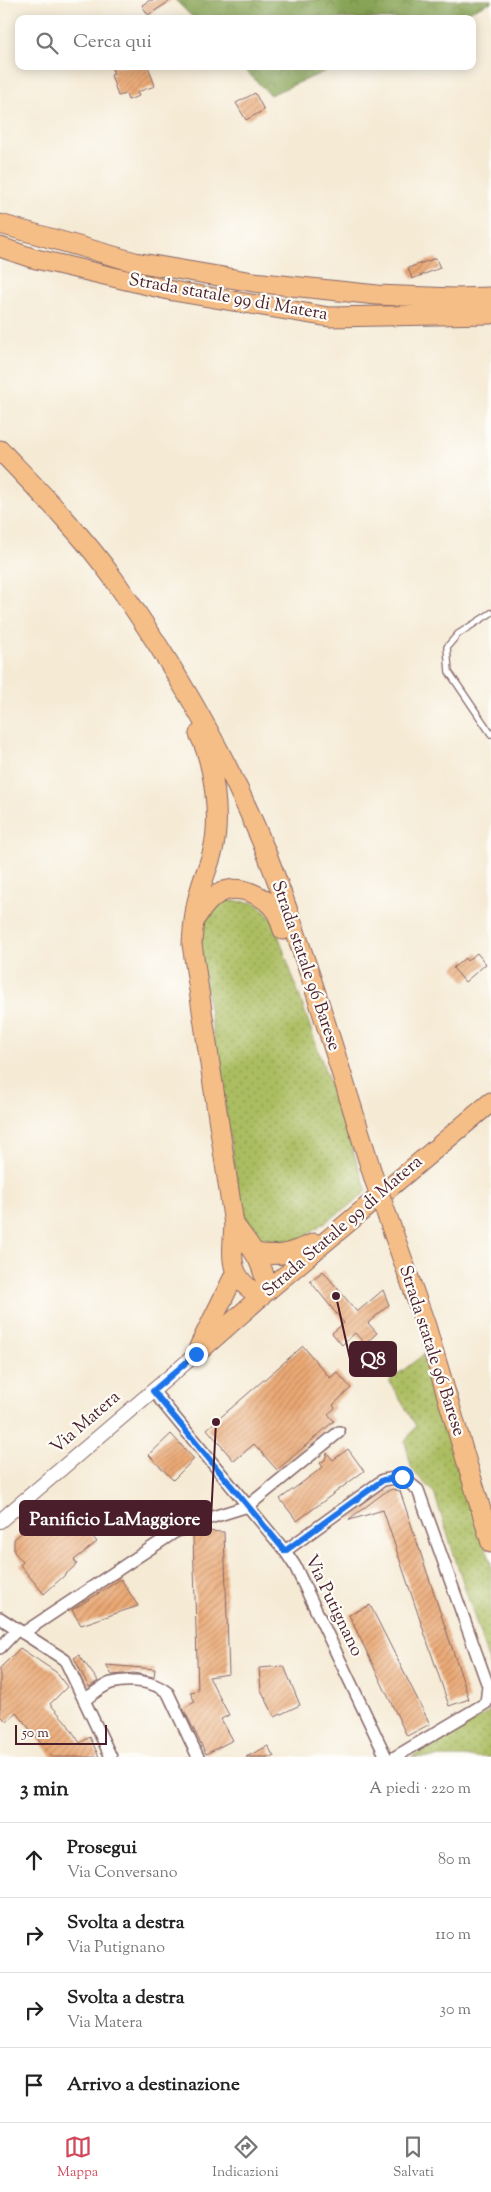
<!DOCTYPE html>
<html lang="it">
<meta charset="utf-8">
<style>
body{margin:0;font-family:"Sorts Mill Goudy",serif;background:#f6f6f6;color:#222}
.scale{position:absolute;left:15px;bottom:12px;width:92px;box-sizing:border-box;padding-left:5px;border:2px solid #4a1f2b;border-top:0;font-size:14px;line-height:18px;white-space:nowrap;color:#4a1f2b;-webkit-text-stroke:4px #fdfcf7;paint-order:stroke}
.stop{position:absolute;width:15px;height:15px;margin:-11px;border:4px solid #1a73e8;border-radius:50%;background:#fff}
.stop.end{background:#1a73e8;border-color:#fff;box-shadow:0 1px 5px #0008}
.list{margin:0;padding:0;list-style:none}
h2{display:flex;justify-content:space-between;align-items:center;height:65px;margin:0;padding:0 20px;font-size:21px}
h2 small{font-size:16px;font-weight:400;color:#767676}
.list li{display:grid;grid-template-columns:32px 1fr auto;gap:15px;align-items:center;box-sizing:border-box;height:75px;padding:0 20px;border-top:1px solid #e0e0e0}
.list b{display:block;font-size:19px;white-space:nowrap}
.list p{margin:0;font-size:16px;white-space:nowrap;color:#767676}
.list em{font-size:16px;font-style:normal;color:#767676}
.icon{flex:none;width:28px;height:28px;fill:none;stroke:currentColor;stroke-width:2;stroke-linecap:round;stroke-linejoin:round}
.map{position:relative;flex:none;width:491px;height:1757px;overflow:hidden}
.search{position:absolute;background:#fff;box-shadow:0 2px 12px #0003;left:15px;right:15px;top:15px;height:55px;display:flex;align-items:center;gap:12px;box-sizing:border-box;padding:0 18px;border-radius:10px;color:#767676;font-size:19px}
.sheet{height:365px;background:#fff}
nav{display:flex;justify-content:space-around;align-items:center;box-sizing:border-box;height:70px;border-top:1px solid #e0e0e0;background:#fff;font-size:14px;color:#767676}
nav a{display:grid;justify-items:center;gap:2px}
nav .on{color:#d1495b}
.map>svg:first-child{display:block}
</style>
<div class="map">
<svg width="491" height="1757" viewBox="0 0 491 1757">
<defs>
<pattern id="grass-dots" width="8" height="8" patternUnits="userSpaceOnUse" patternTransform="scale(1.25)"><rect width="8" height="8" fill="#abbd60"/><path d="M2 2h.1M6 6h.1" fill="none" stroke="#8d994f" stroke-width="1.8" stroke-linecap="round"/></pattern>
<pattern id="forest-crowns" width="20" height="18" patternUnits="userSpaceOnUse" patternTransform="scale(1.25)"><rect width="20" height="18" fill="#88a456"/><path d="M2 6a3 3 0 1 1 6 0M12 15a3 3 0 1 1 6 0" fill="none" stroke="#718547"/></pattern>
<pattern id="building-hatch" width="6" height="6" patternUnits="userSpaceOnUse" patternTransform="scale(1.25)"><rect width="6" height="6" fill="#eba975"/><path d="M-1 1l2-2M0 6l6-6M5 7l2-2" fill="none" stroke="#c08960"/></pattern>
</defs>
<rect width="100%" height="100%" fill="#fdfcf7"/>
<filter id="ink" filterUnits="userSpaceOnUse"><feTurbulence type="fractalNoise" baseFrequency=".02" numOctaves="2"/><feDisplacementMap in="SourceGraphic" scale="10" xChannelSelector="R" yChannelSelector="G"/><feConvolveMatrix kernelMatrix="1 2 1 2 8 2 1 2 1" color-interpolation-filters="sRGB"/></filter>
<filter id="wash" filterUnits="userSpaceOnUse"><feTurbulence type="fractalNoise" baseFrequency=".0096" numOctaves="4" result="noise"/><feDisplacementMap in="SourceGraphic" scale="20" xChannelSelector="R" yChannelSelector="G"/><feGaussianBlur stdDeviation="1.12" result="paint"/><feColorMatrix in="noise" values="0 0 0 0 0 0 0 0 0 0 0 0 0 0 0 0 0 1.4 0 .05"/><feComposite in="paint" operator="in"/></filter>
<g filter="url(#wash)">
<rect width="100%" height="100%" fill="#f5ead4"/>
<g fill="url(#grass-dots)" stroke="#7a6e46">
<path d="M227 900 257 903 273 920 367 1191 352 1204 293 1244H266L252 1233 242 1213 197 934 202 917Z"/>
<path d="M423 1355 491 1563V1668L434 1493 412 1470 405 1442 416 1426 389 1381Z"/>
<path d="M491 1707V1757H412L487 1713Z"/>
</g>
<g fill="url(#forest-crowns)" stroke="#696240">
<path d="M175 0H491V2L451 19H194Z"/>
<path d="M241 66H338L270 95Z"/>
</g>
<g id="blocks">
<g fill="url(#building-hatch)">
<path d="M150 0H172L148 15 142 5Z"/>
<path d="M111 66H148L155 86 137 92 139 96 128 100 126 94 118 96 111 75 114 74Z"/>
<path d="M255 93 264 110 246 120 236 103Z"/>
<path d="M436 258 440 268 412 279 408 268Z"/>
<path d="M477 953 486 964 465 982 453 968 465 958 467 961Z"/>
<path d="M323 1271 357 1312 383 1290 389 1305 368 1323 377 1333 365 1344 355 1333 342 1345 332 1333 344 1323 310 1281Z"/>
<path d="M303 1346 330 1378 337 1372 351 1388 333 1405 335 1408 328 1414 334 1421 277 1470 254 1444 234 1461 207 1429Z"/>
<path d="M171 1434 194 1459 173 1480 149 1455Z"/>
<path d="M348 1449 364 1471 297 1521 280 1499 323 1467 320 1463 325 1460 327 1453 333 1460Z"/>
<path d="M392 1489 400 1491 469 1699 449 1706 383 1510 350 1520 349 1519 384 1493Z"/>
<path d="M65 1506 69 1511 71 1509 97 1542 74 1560 77 1564 44 1594 20 1565 23 1562 14 1552V1539L39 1518 43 1523Z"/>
<path d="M201 1531 224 1532 229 1674 209 1677 229 1715 221 1719 233 1740 206 1754 183 1708 195 1702 190 1692 198 1691 193 1536Z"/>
<path d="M121 1579 138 1606 81 1625 72 1610Z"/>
<path d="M370 1605 430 1724 407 1736 349 1615Z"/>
<path d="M20 1648 56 1672 67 1687 50 1704 66 1722 80 1743 90 1737 99 1757H52L16 1712 7 1722 0 1715V1668Z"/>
<path d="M79 1655 98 1681 89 1687 74 1658Z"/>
<path d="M106 1665 155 1669 154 1677 134 1673 112 1675Z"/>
<path d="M284 1666 300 1705 275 1717 261 1690 259 1668Z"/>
<path d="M268 1746 274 1757H246Z"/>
</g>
</g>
</g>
<g filter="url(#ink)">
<use href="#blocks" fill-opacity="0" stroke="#866666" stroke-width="1"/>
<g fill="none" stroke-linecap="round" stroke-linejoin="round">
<defs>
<path id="service" d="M491 613 458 634 447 647 449 672 491 734"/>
<g id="minor">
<path d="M153 1391 285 1551 295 1566 386 1757"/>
<path d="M285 1551 383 1480 402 1477 418 1490 488 1686 486 1703 395 1757"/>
<path d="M0 1618 65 1660 111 1757"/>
<path d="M23 1633 175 1532 200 1521 248 1506 339 1432"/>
<path d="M0 1648 17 1630"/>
<path d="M84 1700C92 1695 102 1686 111 1683 130 1678 154 1681 168 1693L198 1757"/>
</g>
<path id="tertiary" d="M0 1521 196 1354"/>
<g id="primary">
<path d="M0 450C39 491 80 532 113 578 176 668 234 767 273 870 311 971 342 1075 374 1179"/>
<path d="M199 734C214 763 221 818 213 850 209 867 201 882 198 898 194 913 193 928 192 944L234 1224C232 1260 227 1276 261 1297"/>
<path d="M195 919C202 908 210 897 222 892 240 884 266 896 276 912 279 917 281 924 283 930"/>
<path d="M388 1218 426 1326 491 1543"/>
<path d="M234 1224C252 1249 263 1259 267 1291"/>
<path d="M255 1253C280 1257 291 1254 314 1243"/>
<path d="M199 1347 235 1274"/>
<path d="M196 1354 267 1291 491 1102"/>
</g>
<g id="trunk">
<path d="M0 224 135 262 253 282 377 295 455 298 491 297"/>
<path d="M0 247 32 258 173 291 329 317 491 314"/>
</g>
</defs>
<use href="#service" stroke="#866666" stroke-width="8"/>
<use href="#minor" stroke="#866666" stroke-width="14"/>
<use href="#tertiary" stroke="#866666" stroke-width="16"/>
<use href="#primary" stroke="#866666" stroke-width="21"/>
<use href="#trunk" stroke="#866666" stroke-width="21"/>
<use href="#service" stroke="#fff" stroke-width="5.5"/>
<use href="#minor" stroke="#fff" stroke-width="11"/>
<use href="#tertiary" stroke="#fff" stroke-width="14"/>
<use href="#primary" stroke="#f6be87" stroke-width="19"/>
<use href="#trunk" stroke="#f6be87" stroke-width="19"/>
<defs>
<path id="primary-bridge" d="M374 1179 388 1218"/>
</defs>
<use href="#primary-bridge" stroke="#866666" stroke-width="21" stroke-linecap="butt"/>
<use href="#primary-bridge" stroke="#f6be87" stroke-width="19"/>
</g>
</g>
<g fill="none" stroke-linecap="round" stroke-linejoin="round" filter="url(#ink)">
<path stroke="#1a73e8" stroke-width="6" d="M196 1354 153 1391 285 1551 383 1480 402 1477"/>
</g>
<g text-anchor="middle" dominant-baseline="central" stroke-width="4.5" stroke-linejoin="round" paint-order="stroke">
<g font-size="18" fill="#4a1f2b" stroke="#fdfcf7">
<text transform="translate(228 298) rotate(10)">Strada statale 99 di Matera</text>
<text transform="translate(305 966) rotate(71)">Strada statale 96 Barese</text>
<text transform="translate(343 1227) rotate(-41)">Strada Statale 99 di Matera</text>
<text transform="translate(431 1351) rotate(72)">Strada statale 96 Barese</text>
<text transform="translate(86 1423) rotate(-41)">Via Matera</text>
<text transform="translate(333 1606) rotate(64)">Via Putignano</text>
</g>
</g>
<path fill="none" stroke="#4a1f2b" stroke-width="2" d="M336 1296L350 1359M216 1422L211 1518"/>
<g fill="#4a1f2b" stroke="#fdfcf7" stroke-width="2">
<circle cx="336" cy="1296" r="5"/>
<circle cx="216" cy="1422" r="5"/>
</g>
<g fill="#4a1f2b" stroke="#4a1f2b" stroke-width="2">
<rect x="350" y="1342" width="46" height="34" rx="5"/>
<rect x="20" y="1501" width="191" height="34" rx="5"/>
</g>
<g font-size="19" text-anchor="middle" font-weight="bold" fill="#fff">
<text x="373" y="1365">Q8</text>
<text x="115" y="1525">Panificio LaMaggiore</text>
</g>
</svg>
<div class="scale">50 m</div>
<div class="stop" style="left:402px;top:1477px"></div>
<div class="stop end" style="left:196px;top:1354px"></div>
<div class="search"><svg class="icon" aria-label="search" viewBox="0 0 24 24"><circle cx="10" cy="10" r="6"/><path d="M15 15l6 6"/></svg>Cerca qui</div>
</div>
<section class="sheet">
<h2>3 min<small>A piedi · 220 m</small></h2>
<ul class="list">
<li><svg class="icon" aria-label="ahead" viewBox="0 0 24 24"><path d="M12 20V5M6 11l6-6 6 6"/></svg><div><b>Prosegui</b><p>Via Conversano</p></div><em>80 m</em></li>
<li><svg class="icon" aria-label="right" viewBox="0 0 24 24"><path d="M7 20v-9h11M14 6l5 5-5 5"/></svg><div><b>Svolta a destra</b><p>Via Putignano</p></div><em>110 m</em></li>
<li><svg class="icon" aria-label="right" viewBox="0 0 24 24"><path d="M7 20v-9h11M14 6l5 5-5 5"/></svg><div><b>Svolta a destra</b><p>Via Matera</p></div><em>30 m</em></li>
<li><svg class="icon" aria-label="arrive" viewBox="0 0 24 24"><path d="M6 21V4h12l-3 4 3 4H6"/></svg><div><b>Arrivo a destinazione</b></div></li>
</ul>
</section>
<nav>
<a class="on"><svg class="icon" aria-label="map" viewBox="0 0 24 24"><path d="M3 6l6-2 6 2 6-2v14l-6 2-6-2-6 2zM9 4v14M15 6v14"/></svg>Mappa</a>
<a><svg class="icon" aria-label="directions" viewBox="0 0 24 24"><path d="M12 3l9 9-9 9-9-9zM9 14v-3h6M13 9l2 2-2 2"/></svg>Indicazioni</a>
<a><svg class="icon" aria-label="saved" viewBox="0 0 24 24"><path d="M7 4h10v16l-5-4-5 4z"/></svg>Salvati</a>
</nav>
